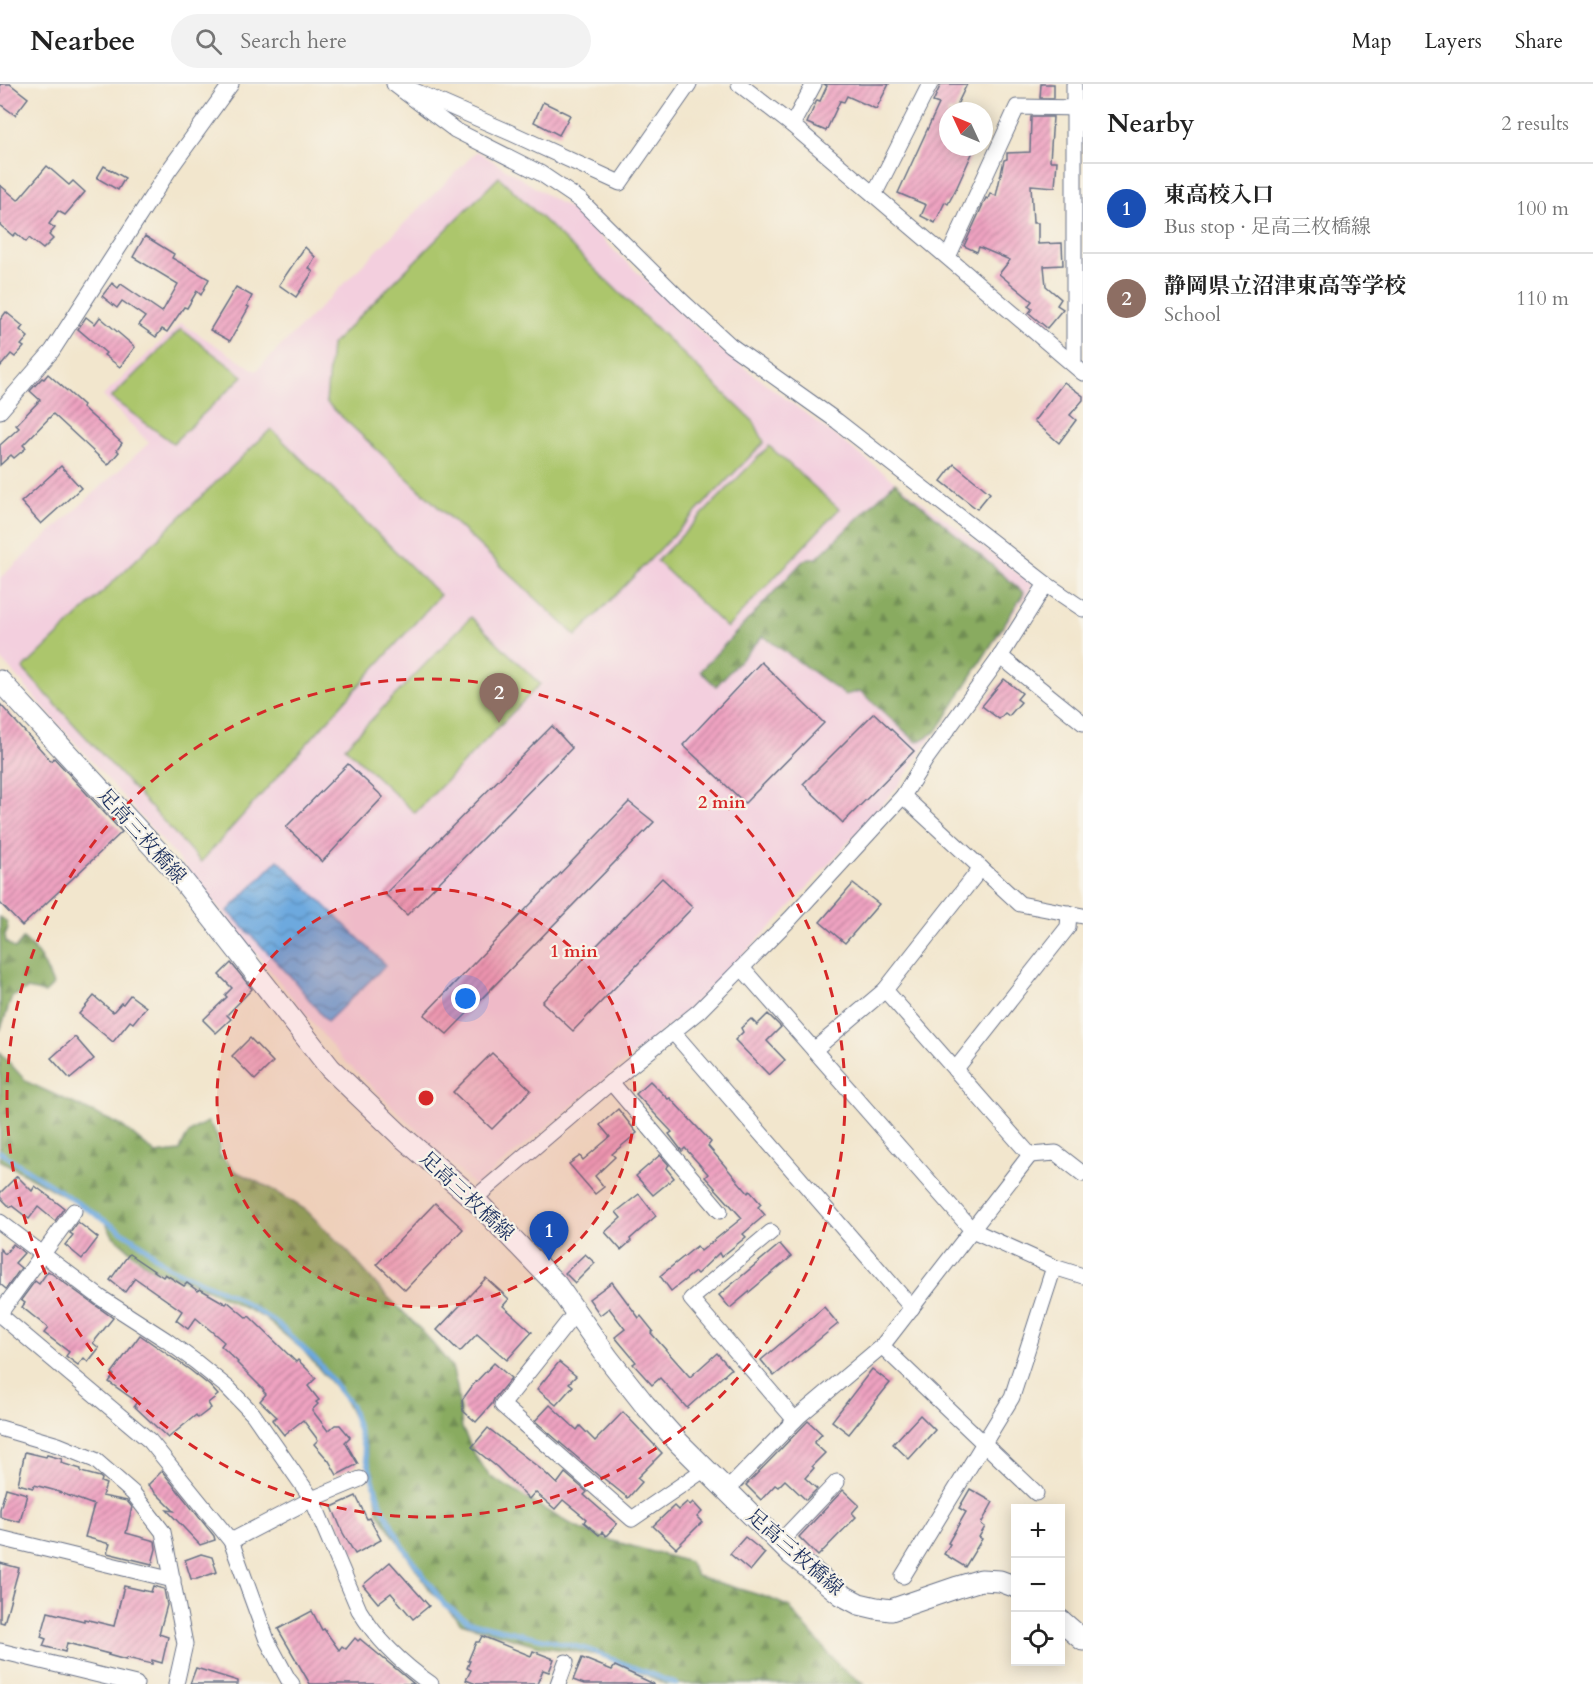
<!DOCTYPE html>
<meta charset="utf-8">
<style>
body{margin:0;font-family:Cardo,"Noto Serif JP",serif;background:#f2f2f2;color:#222}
.controls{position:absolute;right:18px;bottom:18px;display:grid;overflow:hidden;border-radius:0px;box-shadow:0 3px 15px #0003}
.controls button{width:54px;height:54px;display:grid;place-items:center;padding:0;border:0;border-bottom:2px solid #e0e0e0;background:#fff;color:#222;font:30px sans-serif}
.compass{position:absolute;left:939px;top:18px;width:54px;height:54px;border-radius:50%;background:#fff;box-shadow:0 3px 15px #0003;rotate:314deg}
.you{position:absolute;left:466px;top:915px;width:21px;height:21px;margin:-15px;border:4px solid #fff;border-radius:50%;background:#1a73e8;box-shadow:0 0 0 9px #1a73e833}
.badge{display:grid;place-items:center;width:39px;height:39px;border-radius:50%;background:#111827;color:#fff;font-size:20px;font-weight:700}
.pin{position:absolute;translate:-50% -50px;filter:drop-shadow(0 2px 3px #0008)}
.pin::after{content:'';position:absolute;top:32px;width:21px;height:18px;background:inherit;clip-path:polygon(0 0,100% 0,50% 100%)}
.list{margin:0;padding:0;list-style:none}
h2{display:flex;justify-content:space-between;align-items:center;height:78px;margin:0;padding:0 24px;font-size:26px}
h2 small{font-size:20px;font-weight:400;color:#767676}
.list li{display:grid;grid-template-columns:39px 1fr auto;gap:18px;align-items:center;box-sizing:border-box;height:90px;padding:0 24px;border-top:2px solid #e0e0e0}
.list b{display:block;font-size:22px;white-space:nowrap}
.list p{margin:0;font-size:20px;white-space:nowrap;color:#767676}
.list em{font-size:20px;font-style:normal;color:#767676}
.icon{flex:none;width:33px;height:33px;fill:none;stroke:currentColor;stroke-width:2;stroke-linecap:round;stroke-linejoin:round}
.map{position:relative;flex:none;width:1083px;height:1600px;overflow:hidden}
header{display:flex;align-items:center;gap:36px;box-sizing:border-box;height:84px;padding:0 30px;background:#fff;border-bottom:2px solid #e0e0e0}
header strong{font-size:28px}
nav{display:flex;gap:33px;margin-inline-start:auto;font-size:21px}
.search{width:420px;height:54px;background:#f2f2f2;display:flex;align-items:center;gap:15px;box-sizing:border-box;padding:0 21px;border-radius:33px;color:#767676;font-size:22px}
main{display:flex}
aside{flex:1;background:#fff}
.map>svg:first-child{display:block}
</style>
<header>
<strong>Nearbee</strong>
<div class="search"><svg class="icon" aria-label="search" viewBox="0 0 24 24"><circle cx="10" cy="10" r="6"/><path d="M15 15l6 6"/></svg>Search here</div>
<nav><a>Map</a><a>Layers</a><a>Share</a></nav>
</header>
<main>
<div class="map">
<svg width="1083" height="1600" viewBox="0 0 1083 1600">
<defs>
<pattern id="forest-firs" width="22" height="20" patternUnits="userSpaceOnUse" patternTransform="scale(1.5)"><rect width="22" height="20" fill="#89ab60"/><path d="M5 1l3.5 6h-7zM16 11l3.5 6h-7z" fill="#6f8c52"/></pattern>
<pattern id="water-waves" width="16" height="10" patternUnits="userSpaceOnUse" patternTransform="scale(1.5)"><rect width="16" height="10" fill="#6da9de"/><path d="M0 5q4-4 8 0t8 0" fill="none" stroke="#598ab7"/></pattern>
<pattern id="building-hatch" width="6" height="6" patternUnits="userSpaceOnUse" patternTransform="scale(1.5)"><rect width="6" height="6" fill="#efa3c1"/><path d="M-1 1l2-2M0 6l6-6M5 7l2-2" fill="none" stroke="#c185a0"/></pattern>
</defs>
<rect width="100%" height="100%" fill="#f7f3e8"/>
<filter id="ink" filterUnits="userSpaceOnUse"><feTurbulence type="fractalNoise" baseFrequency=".0167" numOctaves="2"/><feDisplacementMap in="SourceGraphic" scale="12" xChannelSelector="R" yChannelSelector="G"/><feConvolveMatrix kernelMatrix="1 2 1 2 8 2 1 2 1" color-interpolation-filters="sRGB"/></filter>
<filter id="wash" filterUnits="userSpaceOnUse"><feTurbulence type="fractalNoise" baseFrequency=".008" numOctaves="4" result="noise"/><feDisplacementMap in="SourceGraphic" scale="24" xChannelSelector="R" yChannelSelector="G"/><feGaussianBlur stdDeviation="1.35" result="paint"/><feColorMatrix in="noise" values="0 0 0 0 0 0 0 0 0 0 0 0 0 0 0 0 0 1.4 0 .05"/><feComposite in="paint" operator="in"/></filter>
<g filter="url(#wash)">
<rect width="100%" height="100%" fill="#f2e6cd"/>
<path fill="#f3cfde" d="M477 67 571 126 717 263 1033 501 897 704 781 833 692 922 475 1102 341 973 188 786 0 574V494L149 359 103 312 181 239 256 287Z"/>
<g fill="url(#forest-firs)" stroke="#526d5f" stroke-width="1.5">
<path d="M895 398 1024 509 937 647 917 658 860 607 845 611 763 552 716 602 700 587 804 476 817 474Z"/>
<path d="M0 833 6 837 8 845 5 851 6 858 15 865 23 855C41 870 44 879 53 901L45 909 27 905 12 913 0 947Z"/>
<path d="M0 969 27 998 122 1042 156 1070 180 1067C186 1049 191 1045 208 1038L217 1051 220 1071 235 1087 270 1104 306 1126 349 1169 382 1207 423 1248 452 1283 457 1303 462 1344 477 1375 491 1393 544 1425 578 1444 602 1454 689 1478 697 1492 769 1514 790 1523 796 1532 841 1584 864 1600H665L606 1572 543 1563 461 1539 430 1506 378 1428 374 1398 365 1358 343 1313 303 1266 263 1233 217 1210 187 1197 150 1184 113 1152 103 1134 0 1076Z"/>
</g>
<g fill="#acc66c" stroke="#647a65" stroke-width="1.5">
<path d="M499 93 754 338 764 358 576 552 326 318 331 261Z"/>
<path d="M181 245 243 292 173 359 111 314Z"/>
<path d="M271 345 440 511 201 778 23 585Z"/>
<path d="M769 362 839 425 727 544 657 477Z"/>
<path d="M471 533 540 600 415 729 345 663Z"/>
</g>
<path fill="url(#water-waves)" stroke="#446c9e" stroke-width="1.5" d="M278 776 386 881 327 938 292 894 228 827Z"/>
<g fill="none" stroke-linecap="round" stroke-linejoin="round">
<path stroke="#6da9de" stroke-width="5" d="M0 1068 141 1160 168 1183 232 1211 277 1239 317 1277 351 1321 380 1419 404 1464 444 1520 469 1538 587 1565 676 1600"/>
</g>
<g id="blocks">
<g fill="url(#building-hatch)">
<path d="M0 0H10L28 14 15 31 0 20Z"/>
<path d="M824 0H889L876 25 847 12 844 18 840 17 826 47 807 39 817 16 820 17 827 2Z"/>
<path d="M941 0H967L954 27H948V63H975L957 103 948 120 945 118 935 139 921 132 926 121 898 109 939 20 933 18Z"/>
<path d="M1041 0H1054V14H1040Z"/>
<path d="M543 18 570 31 559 51 534 38Z"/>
<path d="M1031 33H1053L1050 77H1057L1055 103 1031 101 1033 139H1038V160L1062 159 1063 181 1044 182 1046 202 1061 215 1057 221 1063 225 1047 244 1029 229 1032 225 1028 222 1032 217 999 190 1010 176 979 163 977 168 964 162 986 114 988 115 990 109 996 112 1004 76 1007 75V69L1030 68Z"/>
<path d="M47 82 69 101 73 97 85 108 65 131 58 127 49 140 55 144 49 151 53 155 43 165 29 154 26 158 16 149 13 152 0 141V101L18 116Z"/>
<path d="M104 82 125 94 118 106 97 94Z"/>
<path d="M145 152 174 170 172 174 209 195 201 211 197 207 187 224 184 223 167 248 162 245 156 253 139 241 145 233 122 217 117 224 102 212 112 199 118 204 121 200 162 228 178 200 133 173Z"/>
<path d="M305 163 315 173 309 184 313 188 296 213 279 201Z"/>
<path d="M236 203 252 212 247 222 249 223 230 257 210 246Z"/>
<path d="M6 228 23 242 20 246 28 253 21 261 24 263 15 273 11 270 0 283V236Z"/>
<path d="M86 233 95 240 100 233 135 263 120 283 104 271 106 269 78 245Z"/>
<path d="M48 290 83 321 82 323 122 359 117 366 119 368 108 381 53 330 23 361 26 364 14 374 11 371 0 381V361L19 344 16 341 40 316 30 307 42 294 44 295Z"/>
<path d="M1064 298 1083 312V316L1070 331 1076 336 1059 359 1034 337Z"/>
<path d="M954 380 990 409 977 425 941 397Z"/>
<path d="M61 382 81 404 41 440 21 418Z"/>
<path d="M761 578 824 639 745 719 683 661Z"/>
<path d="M1004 595 1022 609 1017 615 1021 618 1009 632 1005 629 999 635 982 622Z"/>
<path d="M0 620 51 677 54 674 122 748 22 842 0 819Z"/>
<path d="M874 629 914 667 843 739 803 700Z"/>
<path d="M552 642 572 664 407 831 385 810Z"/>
<path d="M348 680 383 713 322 778 286 743Z"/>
<path d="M629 718 654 738 447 950 424 931Z"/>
<path d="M662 794 693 823 573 947 542 918Z"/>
<path d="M853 800 879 820 845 859 820 838Z"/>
<path d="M231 879 252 905 227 931 231 935 216 949 203 936 227 913 225 911 232 904 219 891Z"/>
<path d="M130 911 146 923 133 939 130 937 113 958 79 930 94 912 113 928 121 919 123 920Z"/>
<path d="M768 930 781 943 767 957 785 976 769 991 735 956 743 948 741 944 751 935 757 941Z"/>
<path d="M75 953 94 975 70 995 51 974Z"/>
<path d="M250 954 273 978 255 996 232 972Z"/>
<path d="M492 969 531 1006 492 1045 453 1008Z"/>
<path d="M650 997 668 1015 670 1014 711 1058 708 1062 748 1109 750 1107 761 1120 758 1123 765 1131 743 1150 746 1153 721 1173 719 1169 697 1190 695 1188 671 1207 660 1192 697 1162 701 1167 742 1134 705 1093 708 1090 685 1064 682 1067 669 1050 672 1048 636 1010Z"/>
<path d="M618 1025 637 1049 612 1070 615 1073 595 1092 604 1103 595 1110 569 1080 580 1072 583 1076 610 1053 600 1041Z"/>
<path d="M660 1071 669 1081 666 1084 674 1094 653 1111 636 1092Z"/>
<path d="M17 1092 32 1107 35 1102 64 1124 55 1137 38 1123 29 1135 12 1122 10 1123 0 1113V1109Z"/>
<path d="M639 1110 656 1132 630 1155 631 1157 621 1166 605 1148 621 1134 616 1128Z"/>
<path d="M435 1119 463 1145 405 1206 377 1180Z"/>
<path d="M78 1138 98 1154 82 1175 65 1161 73 1151 70 1149Z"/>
<path d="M13 1160 24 1169 15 1179 21 1184 6 1205 0 1200V1165L5 1170Z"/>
<path d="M780 1160 791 1173 730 1224 719 1211Z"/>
<path d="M129 1170 163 1193 165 1190 184 1202 187 1199 198 1207 200 1205 226 1220 228 1218 247 1234 249 1232 296 1278 298 1276 316 1294 308 1302 319 1316 316 1318 318 1320 312 1326 328 1347 335 1341H340L350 1353 345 1358 358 1380 337 1391 329 1377 314 1360 318 1356 303 1336 284 1351 272 1336 277 1333 260 1317 266 1310 263 1307 264 1306 237 1279 238 1278 221 1262 224 1258 196 1234 188 1245 176 1236 182 1227 135 1194 125 1208 110 1196Z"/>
<path d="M585 1170 595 1179 575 1199 565 1189Z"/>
<path d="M48 1187 113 1234 93 1259 99 1264 88 1278 84 1274 78 1281 66 1272 69 1268 44 1249 48 1244 22 1223 25 1219 21 1216 35 1197 39 1200Z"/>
<path d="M486 1194 509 1215 503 1222 532 1248 507 1276 477 1250 460 1268 437 1246Z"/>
<path d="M612 1198 639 1234 641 1232 653 1247 651 1249 690 1293 717 1269 731 1285 687 1324 660 1294 652 1301 633 1280 636 1278 615 1253 625 1245 609 1224 600 1231 589 1215Z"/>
<path d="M824 1223 838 1240 774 1292 761 1276Z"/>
<path d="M140 1251 190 1286 210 1302 218 1311 208 1319 211 1324 198 1334 196 1331 168 1354 134 1322 137 1318 109 1298 114 1291 112 1289Z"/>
<path d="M559 1278 576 1292 569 1299 573 1302 556 1321 537 1305Z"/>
<path d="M494 1279 511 1294 494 1315 492 1320 476 1338 463 1327 462 1316 473 1301Z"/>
<path d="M872 1285 890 1299 849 1350 832 1337Z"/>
<path d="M550 1321 577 1346 580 1342 595 1357 623 1328 662 1369 637 1394 642 1398 628 1414 602 1393 601 1394 535 1337Z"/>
<path d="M920 1331 935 1346 909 1375 893 1360Z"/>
<path d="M808 1337 822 1350 814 1359 825 1369 812 1382 814 1384 805 1394 817 1405 806 1416 785 1396 778 1403 775 1401 761 1416 746 1401Z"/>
<path d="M488 1344 542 1386 557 1400 565 1389 587 1408 584 1411 617 1440 606 1452 602 1448 599 1451 584 1438 586 1435 563 1416 555 1425 535 1408 529 1415 497 1383 472 1363Z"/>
<path d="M25 1368 46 1373 47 1371 62 1375 61 1379 81 1385V1388L100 1393 102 1395 101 1398 106 1400 102 1412 127 1417 132 1423 126 1449 155 1457 156 1465 152 1480 107 1469 110 1460 85 1453 94 1421 53 1406 34 1401 33 1404 18 1400Z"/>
<path d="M162 1387 214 1452 215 1456 200 1461 167 1426 174 1427 148 1401Z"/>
<path d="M6 1404 27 1410 20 1438 0 1433V1425Z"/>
<path d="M970 1405 993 1418 981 1440 985 1443 979 1453 982 1455 965 1483 944 1470 950 1460 948 1459 966 1428 959 1424Z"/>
<path d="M843 1406 859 1421 852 1429 856 1433 818 1472 799 1453Z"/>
<path d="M356 1412 367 1435 369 1434 381 1456 355 1470 343 1449 332 1423Z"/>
<path d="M687 1418 690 1421 693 1418 702 1428 697 1433 702 1438 676 1464 653 1442 674 1422 678 1426Z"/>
<path d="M745 1453 765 1469 750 1487 730 1470Z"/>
<path d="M201 1470 212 1473 217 1488 197 1495H191L185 1476Z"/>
<path d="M390 1478 429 1522 413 1535 391 1509 378 1519 363 1501Z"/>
<path d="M0 1479 19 1484 4 1539 0 1538Z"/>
<path d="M124 1502 151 1508 153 1502 164 1505 167 1521 159 1550 168 1553 162 1579 152 1576V1580L127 1574 126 1576 108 1571 109 1570 67 1559 65 1568 43 1562 46 1555 41 1553 48 1528 84 1537V1535L114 1542Z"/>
<path d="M312 1527 322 1546 324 1545 339 1566 342 1562 346 1565 355 1554 358 1557 360 1555 414 1600H310L278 1545Z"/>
<path d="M482 1552 531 1572 533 1567 554 1575 549 1588 543 1586 537 1600H476L466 1596 471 1586 467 1584 470 1577H468L476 1558H479Z"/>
<path d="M582 1574 612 1586 615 1582 654 1600H584L573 1596Z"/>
<path d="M196 1584 238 1597V1600H190Z"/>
</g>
</g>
</g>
<g filter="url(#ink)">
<use href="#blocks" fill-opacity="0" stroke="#666f85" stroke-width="1.5"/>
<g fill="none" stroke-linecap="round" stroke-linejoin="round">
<defs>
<g id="minor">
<path d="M394 0 455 46 540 89 580 116 682 217 730 261 837 337 1046 500 1083 525"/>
<path d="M739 0 792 41 1083 289"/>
<path d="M1074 0V280"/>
<path d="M410 5 511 49 620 99 689 0"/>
<path d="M792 41 814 0"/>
<path d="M874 111 930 0"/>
<path d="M948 173 1017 23 1083 24"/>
<path d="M0 327 52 267 169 86 231 0"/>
<path d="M1000 572 1083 639"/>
<path d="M903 712 1020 820 1083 832"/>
<path d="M742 884 972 1146 1054 1183 1012 1313 903 1492"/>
<path d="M673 948 912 1224"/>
<path d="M814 966 885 906 981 784"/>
<path d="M955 986 1068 843 1069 829"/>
<path d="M611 998 720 1127"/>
<path d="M1030 1071 1056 1069 1083 1090"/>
<path d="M474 1115 611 998 699 927 791 834 903 712 926 675 998 576 1046 500"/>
<path d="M0 1138 101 1214 166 1256 196 1278 228 1304 253 1330 312 1415 359 1526C377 1556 402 1580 431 1600"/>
<path d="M771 1148 691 1215 795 1336"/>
<path d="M1054 1183 1083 1192"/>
<path d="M576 1228 502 1321 632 1435 705 1385"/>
<path d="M0 1229 74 1127"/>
<path d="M0 1231 150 1357 231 1457 267 1556 288 1595 292 1600"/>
<path d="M882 1262 1036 1409"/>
<path d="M0 1344 58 1361 95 1376 133 1409 163 1448 185 1560 176 1600"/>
<path d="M727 1406 799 1332 882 1262 1030 1071 885 906"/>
<path d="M0 1454 173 1496"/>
<path d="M231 1457 312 1415 360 1395"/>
<path d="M779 1459 837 1398"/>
<path d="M0 1567 136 1600"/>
<path d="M558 1600 566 1578"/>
</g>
<g id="secondary">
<path d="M0 597 173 784 330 984 399 1050 474 1115 556 1200 608 1274 645 1321 679 1359 791 1470 842 1511 859 1520 876 1524 891 1526 958 1503 981 1496 1000 1497 1016 1503"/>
<path d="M1060 1536 1083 1556"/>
</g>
</defs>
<use href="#minor" stroke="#666f85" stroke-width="17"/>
<use href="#secondary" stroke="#666f85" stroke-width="23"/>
<use href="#minor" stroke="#fff" stroke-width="15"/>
<use href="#secondary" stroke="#fff" stroke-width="21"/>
</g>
</g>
<circle cx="426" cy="1014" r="209" fill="#d62828" fill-opacity=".12"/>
<g fill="none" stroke="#d62828" stroke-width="3" stroke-dasharray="10 8">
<circle cx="426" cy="1014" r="209"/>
<circle cx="426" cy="1014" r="419"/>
</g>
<g text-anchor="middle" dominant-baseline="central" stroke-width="4.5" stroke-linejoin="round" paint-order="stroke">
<g font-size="20" fill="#1b2f5e" stroke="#f7f3e8">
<text transform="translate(142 752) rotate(48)">足高三枚橋線</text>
<text transform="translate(467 1112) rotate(43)">足高三枚橋線</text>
<text transform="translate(795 1468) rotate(41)">足高三枚橋線</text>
</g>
</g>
<circle cx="426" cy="1014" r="9" fill="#d62828" stroke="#f7f3e8" stroke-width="3"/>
<g font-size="18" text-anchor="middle" font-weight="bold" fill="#d62828" stroke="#f7f3e8" stroke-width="4.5" stroke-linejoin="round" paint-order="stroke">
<text x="722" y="724">2 min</text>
<text x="574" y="873">1 min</text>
</g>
</svg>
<div class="controls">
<button>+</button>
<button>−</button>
<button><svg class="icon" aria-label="locate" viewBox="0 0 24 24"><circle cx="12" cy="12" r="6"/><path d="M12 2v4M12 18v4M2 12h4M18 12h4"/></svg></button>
</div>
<svg class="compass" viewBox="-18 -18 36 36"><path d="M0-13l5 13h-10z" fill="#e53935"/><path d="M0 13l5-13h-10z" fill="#767676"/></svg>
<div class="you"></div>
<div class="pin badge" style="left:549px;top:1177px;background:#1a4fb4">1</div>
<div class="pin badge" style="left:499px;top:639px;background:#8d6e63">2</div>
</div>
<aside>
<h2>Nearby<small>2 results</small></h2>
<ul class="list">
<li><span class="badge" style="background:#1a4fb4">1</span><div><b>東高校入口</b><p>Bus stop · 足高三枚橋線</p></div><em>100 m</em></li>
<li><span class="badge" style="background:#8d6e63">2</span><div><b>静岡県立沼津東高等学校</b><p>School</p></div><em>110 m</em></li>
</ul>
</aside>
</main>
